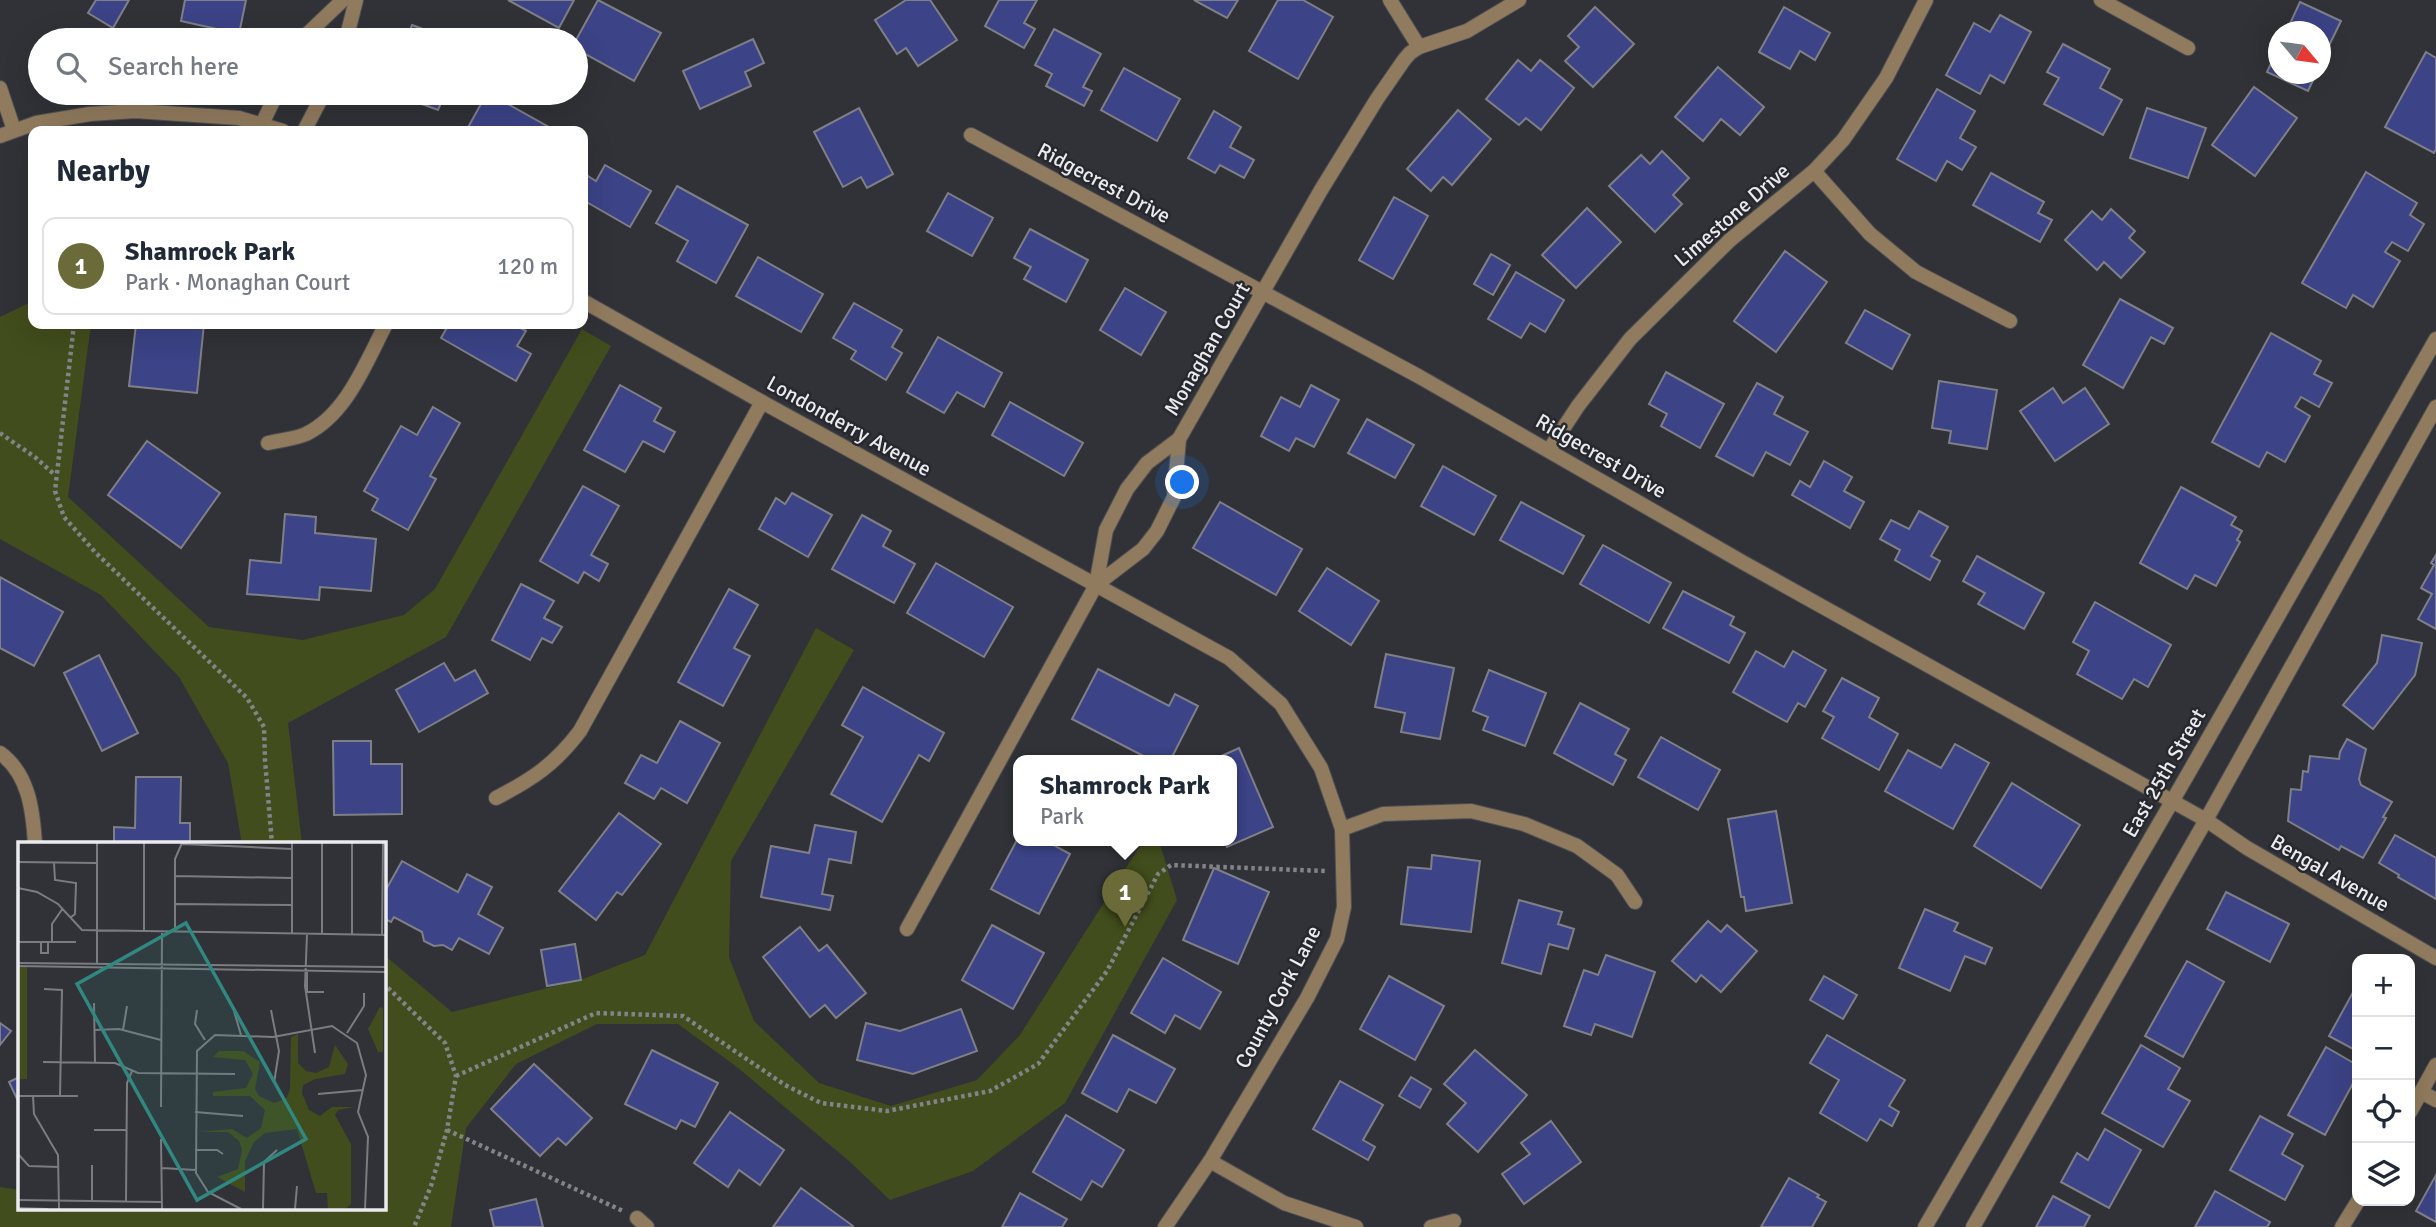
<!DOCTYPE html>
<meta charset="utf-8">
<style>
body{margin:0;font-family:Signika,sans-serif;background:#f2f2f3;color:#1f2937}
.controls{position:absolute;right:21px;bottom:21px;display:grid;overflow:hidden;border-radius:14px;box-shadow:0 7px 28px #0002}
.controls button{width:63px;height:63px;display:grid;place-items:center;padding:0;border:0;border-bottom:2px solid #e0e1e3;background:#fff;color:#1f2937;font:35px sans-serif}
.compass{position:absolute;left:2268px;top:21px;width:63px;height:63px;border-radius:50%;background:#fff;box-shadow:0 7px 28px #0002;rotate:119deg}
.you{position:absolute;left:1183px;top:483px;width:24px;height:24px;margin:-18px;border:5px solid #fff;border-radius:50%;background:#1a73e8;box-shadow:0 0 0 10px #1a73e833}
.badge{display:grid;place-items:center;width:46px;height:46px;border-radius:50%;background:#6b6b39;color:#fff;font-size:23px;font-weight:700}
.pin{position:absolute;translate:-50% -58px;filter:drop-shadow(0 2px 4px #0008)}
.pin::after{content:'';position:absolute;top:37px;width:24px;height:21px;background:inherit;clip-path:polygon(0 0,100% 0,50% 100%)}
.popup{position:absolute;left:1013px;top:755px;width:224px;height:91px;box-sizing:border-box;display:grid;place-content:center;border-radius:14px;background:#fff;filter:drop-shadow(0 2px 5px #0005);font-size:23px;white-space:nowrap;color:#747a83}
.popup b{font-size:26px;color:#1f2937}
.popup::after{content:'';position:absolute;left:50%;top:100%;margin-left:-14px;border:14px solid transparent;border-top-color:#fff}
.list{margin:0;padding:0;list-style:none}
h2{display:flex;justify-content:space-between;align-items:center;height:91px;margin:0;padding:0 28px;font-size:30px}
h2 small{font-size:23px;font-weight:400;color:#747a83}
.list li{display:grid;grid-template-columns:46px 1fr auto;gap:21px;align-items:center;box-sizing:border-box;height:98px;margin:0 14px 14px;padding:0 14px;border:2px solid #e0e1e3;border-radius:14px}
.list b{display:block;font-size:26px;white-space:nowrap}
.list p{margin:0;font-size:23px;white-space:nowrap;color:#747a83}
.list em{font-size:23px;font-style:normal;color:#747a83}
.icon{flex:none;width:38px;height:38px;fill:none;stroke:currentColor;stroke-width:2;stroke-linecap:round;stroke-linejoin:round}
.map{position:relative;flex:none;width:2436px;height:1227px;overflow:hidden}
.search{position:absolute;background:#fff;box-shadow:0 7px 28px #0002;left:28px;top:28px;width:560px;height:77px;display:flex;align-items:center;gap:18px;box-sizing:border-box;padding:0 24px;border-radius:38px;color:#747a83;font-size:26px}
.panel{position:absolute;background:#fff;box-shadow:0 7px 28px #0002;left:28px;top:126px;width:560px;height:203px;border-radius:14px}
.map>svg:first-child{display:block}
</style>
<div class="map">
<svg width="2436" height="1227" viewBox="0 0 2436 1227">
<rect width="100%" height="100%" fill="#313237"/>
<g fill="#414d1c">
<path d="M33 301V324H91L68 497 209 627 303 640 404 615 435 589 582 329 611 346 446 637 288 723 302 844H242L228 763 179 677 101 595 0 539V317Z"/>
<path d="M816 628 854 650 731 861 729 957 754 1021 819 1083 891 1106 977 1080 1020 1035 1143 841H1159L1177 900 1065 1103 973 1171 890 1200 849 1161 737 1067 678 1024H597L516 1064 466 1128 451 1227H0V1187L19 1190V1208H383V954L452 1012 583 979 645 955Z"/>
</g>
<g fill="#3c4386" stroke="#7f8087" stroke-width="2">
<path d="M96 0H129L113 28 88 13Z"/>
<path d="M185 0H246L239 34 181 21Z"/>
<path d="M508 0H574L559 28Z"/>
<path d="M598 0 661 33 634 81 576 49V40Z"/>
<path d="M906 0H930L957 40 918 66 906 48 897 54 875 20Z"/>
<path d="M999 0H1037L1024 23 1035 29 1024 48 985 26Z"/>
<path d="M1194 0H1238L1227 18Z"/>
<path d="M1278 0H1303L1333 17 1298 79 1249 51Z"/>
<path d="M2300 2 2341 21 2320 64V32H2286Z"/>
<path d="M1595 7 1634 44 1593 87 1565 61 1579 47 1568 36Z"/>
<path d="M1784 7 1830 33 1815 60 1800 51 1790 69 1759 52Z"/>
<path d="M2000 15 2031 32 2004 83 1990 75 1980 94 1946 75 1974 23 1990 32Z"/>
<path d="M412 25 453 40H406Z"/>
<path d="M1054 29 1101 54 1083 87 1092 91 1084 106 1046 86 1052 74 1035 65Z"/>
<path d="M753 39 764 63 745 72 751 86 700 109 683 71Z"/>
<path d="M2063 44 2110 69 2100 88 2122 100 2103 135 2044 104 2059 78 2047 72Z"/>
<path d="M2278 48V74H2316L2308 91 2267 72Z"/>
<path d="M2426 52 2436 58V149L2434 153 2385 127Z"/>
<path d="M1518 60 1531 71 1540 60 1574 88 1541 130 1526 118 1519 125 1486 99Z"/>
<path d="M1718 67 1764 107 1740 135 1721 119 1703 141 1675 117Z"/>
<path d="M1124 68 1180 99 1157 141 1101 110Z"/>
<path d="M2254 87 2297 118 2255 176 2212 145Z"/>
<path d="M1937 89 1975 111 1960 138 1976 147 1962 170 1947 161 1936 181 1897 159Z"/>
<path d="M392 93H445L438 110Z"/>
<path d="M487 93H512L506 103 556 131H466Z"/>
<path d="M859 108 893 174 867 188 861 177 843 187 814 132Z"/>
<path d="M2147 108 2206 128 2188 178 2130 158Z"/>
<path d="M1458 110 1491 139 1452 185 1443 177 1431 191 1407 169Z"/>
<path d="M1214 111 1241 127 1230 147 1254 160 1244 178 1220 165 1215 173 1188 158Z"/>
<path d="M1662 151 1689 178 1673 195 1682 204 1655 232 1609 186 1641 155 1650 164Z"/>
<path d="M605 165 651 191 630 227 583 200V173L596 181Z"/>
<path d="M2366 172 2417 203 2410 215 2424 224 2408 251 2392 242 2385 252 2400 261 2373 307 2353 295 2346 308 2302 283Z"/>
<path d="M1991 173 2044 202 2038 213 2052 220 2040 242 1973 205Z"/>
<path d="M677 186 748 225 716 283 677 261 688 241 656 223Z"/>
<path d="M948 193 993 218 972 256 927 231Z"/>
<path d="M1394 197 1428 216 1393 279 1359 260Z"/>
<path d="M1587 208 1621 242 1576 288 1542 255Z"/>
<path d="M2111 209 2135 231 2129 238 2145 252 2121 278 2104 262 2097 270 2065 240 2092 211 2102 220Z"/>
<path d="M1030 229 1088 260 1066 302 1024 279 1031 267 1014 258Z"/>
<path d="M1785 251 1827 282 1776 352 1734 321Z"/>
<path d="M1491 254 1510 265 1493 295 1474 284Z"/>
<path d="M758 257 823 294 801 332 736 296Z"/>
<path d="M1516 272 1564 300 1545 332 1530 323 1521 338 1488 319Z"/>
<path d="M1125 288 1166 312 1141 355 1100 330Z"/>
<path d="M2120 299 2173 328 2164 344 2151 337 2123 388 2083 365Z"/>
<path d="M854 303 902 330 892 347 902 353 886 380 851 359 856 351 833 338Z"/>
<path d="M1865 310 1910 335 1892 369 1846 343Z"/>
<path d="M136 324H204L197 393 129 386Z"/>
<path d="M449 324H513L526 331 517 346 531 354 516 381 441 338Z"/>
<path d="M2271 333 2321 361 2314 374 2332 383 2319 407 2301 397 2295 407 2310 416 2285 462 2267 452 2259 467 2212 442Z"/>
<path d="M938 337 1002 373 984 407 957 392 944 413 907 392Z"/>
<path d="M1666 372 1724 404 1700 448 1661 426 1667 414 1649 404Z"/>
<path d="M1939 381 1997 390 1987 449 1949 443 1951 431 1932 428Z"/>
<path d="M1757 383 1783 397 1774 414 1808 432 1790 465 1766 452 1753 476 1716 456Z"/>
<path d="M620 385 661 408 654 421 675 432 664 452 643 441 625 472 584 450Z"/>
<path d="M1311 385 1339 400 1314 447 1296 438 1289 451 1261 436 1281 397 1300 407Z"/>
<path d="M2053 388 2063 403 2085 388 2109 424 2055 461 2020 411Z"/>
<path d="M1010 402 1083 443 1064 476 992 435Z"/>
<path d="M433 407 460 423 430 476 436 479 408 530 372 510 378 499 364 491 401 426 417 435Z"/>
<path d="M1367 419 1414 445 1395 478 1348 453Z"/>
<path d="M147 441 220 493 181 548 108 495Z"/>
<path d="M1824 461 1852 477 1844 491 1864 502 1850 528 1792 495 1800 481 1810 487Z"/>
<path d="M1443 466 1496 496 1474 535 1421 506Z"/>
<path d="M583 486 619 506 591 555 608 564 599 581 584 572 578 583 540 561Z"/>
<path d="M2181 487 2236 517 2231 525 2242 531 2237 540 2240 542 2216 586 2195 575 2187 589 2140 563Z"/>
<path d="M792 493 832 515 808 557 759 529 776 498 785 504Z"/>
<path d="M1220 502 1302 549 1276 595 1193 548Z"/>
<path d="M1521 502 1584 536 1563 574 1500 540Z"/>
<path d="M1919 511 1948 527 1931 556 1940 561 1930 580 1895 560 1900 550 1880 539 1891 520 1909 529Z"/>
<path d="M285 514 316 517 315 533 376 539 371 591 320 587 319 600 247 594 250 560 281 563Z"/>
<path d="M862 515 891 531 883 546 915 564 894 603 832 569Z"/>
<path d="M1603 545 1671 583 1649 623 1580 584Z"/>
<path d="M2436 555V629L2418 619 2432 594 2421 588 2434 565 2431 563Z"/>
<path d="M1977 556 2044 593 2024 629 1978 604 1985 593 1963 581Z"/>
<path d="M936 563 1013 607 984 657 907 613Z"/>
<path d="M1327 568 1379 601 1351 645 1299 611Z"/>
<path d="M0 577 63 612 34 666 0 648Z"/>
<path d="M521 584 554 601 544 618 562 627 552 643 542 638 530 660 492 640Z"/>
<path d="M729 589 758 605 734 648 750 656 723 706 678 682Z"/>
<path d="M1683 591 1734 617 1730 625 1745 633 1729 663 1663 628Z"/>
<path d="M2095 602 2171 645 2148 687 2134 679 2122 699 2077 674 2089 651 2073 642Z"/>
<path d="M2382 635 2422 643 2415 675 2373 729 2343 705 2377 663Z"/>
<path d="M1756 651 1784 667 1793 651 1826 670 1805 707 1798 703 1787 722 1733 692Z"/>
<path d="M1386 654 1454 668 1440 739 1401 732 1405 713 1375 707Z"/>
<path d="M99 655 138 733 102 751 64 673Z"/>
<path d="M444 663 455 681 475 670 488 693 419 732 396 690Z"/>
<path d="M1098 669 1169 706 1175 694 1198 706 1170 761H1153L1072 719Z"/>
<path d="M1489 670 1546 693 1525 746 1483 730 1488 717 1473 711Z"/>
<path d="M1842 678 1879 698 1869 717 1898 734 1879 770 1822 738 1834 717 1823 711Z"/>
<path d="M863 687 944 733 929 761 919 755 882 822 831 794 863 737 842 725Z"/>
<path d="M1580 703 1629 729 1615 754 1626 760 1613 785 1554 753Z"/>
<path d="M680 721 720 743 687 803 661 788 654 799 625 783 641 755 657 763Z"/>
<path d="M1661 737 1720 770 1698 810 1638 777Z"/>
<path d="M2347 739 2366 749 2359 779 2361 785 2392 802 2383 817 2386 818 2363 858 2341 846 2339 850 2288 821 2291 789 2301 790 2303 771 2308 772 2310 756 2339 759 2340 752Z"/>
<path d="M333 741H371V764H402V814L334 815Z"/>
<path d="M1955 744 1989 763 1953 829 1885 791 1908 750 1941 768Z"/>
<path d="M1239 748 1273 827 1227 847 1225 841H1232V761H1210Z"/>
<path d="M136 777H181L180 823H190V842L114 844V827L135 828Z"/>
<path d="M2012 783 2080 825 2041 888 1974 846Z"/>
<path d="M1776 811 1792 903 1746 911 1744 897H1741L1728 819Z"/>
<path d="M619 813 661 844 622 895 617 892 596 920 559 891Z"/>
<path d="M815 825 856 832 851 863 829 859 822 894 833 896 830 910 761 897 771 846 809 853Z"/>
<path d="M2395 835 2436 858V899L2398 877 2399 875 2379 863Z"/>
<path d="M1018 838V841H1046L1070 854 1039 914 991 889Z"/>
<path d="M1432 855 1480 861 1471 932 1401 924 1408 867 1431 869Z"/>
<path d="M402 861 458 892 467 874 492 887 478 914 503 928 489 954 459 938 452 950 443 945 434 946 424 941 422 932 394 917 391 922 383 918V895Z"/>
<path d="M1214 868 1269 892 1238 964 1183 940Z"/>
<path d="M2226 892 2289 924 2270 962 2207 929Z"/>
<path d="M1519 900 1562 912 1558 924 1574 929 1568 949 1549 944 1541 974 1502 963Z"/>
<path d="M1925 909 1958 923 1954 931 1992 948 1985 964 1965 956 1950 991 1899 968Z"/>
<path d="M1708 921 1721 932 1727 925 1757 951 1721 992 1701 975 1696 982 1672 961Z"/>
<path d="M992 925 1044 953 1013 1009 962 980Z"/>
<path d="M800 927 819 951 827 945 866 993 836 1018 825 1005 810 1017 763 957Z"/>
<path d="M575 944 581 980 547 986 541 950Z"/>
<path d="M1606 955 1655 972 1632 1037 1595 1024 1591 1035 1564 1026 1584 970 1598 975Z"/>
<path d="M1163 958 1221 992 1200 1029 1175 1015 1165 1033 1131 1013Z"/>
<path d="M2187 961 2224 982 2183 1057 2145 1036Z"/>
<path d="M1389 976 1444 1006 1415 1060 1360 1029Z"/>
<path d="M1824 976 1857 995 1843 1019 1810 1000Z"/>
<path d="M2357 985V1051L2329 1036Z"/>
<path d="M961 1009 977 1051 913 1074 857 1060 866 1023 900 1031Z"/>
<path d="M0 1023 11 1031 0 1045Z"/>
<path d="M1113 1035 1175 1069 1156 1103 1129 1089 1117 1112 1082 1093Z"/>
<path d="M1827 1035 1905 1080 1889 1106 1899 1112 1892 1126 1880 1119 1867 1141 1820 1113 1839 1080 1810 1063Z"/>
<path d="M2141 1045 2180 1068 2168 1089 2190 1101 2163 1147 2102 1113Z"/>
<path d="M2326 1047 2357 1065V1076L2325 1135 2288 1115Z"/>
<path d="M652 1050 718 1083 695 1127 681 1120 676 1129 625 1104Z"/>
<path d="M1475 1050 1527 1095 1478 1152 1447 1124 1466 1103 1444 1084Z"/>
<path d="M534 1064 592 1118 566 1145 558 1138 540 1156 491 1109Z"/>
<path d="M19 1077V1103L9 1082Z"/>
<path d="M1411 1077 1431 1089 1420 1108 1399 1096Z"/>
<path d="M1340 1081 1383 1105 1363 1140 1375 1147 1368 1160 1313 1129Z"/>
<path d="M730 1112 784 1150 760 1185 739 1170 728 1187 694 1163Z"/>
<path d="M1066 1115 1124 1150 1102 1187 1092 1181 1081 1200 1033 1172Z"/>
<path d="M2260 1116 2293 1134 2282 1154 2303 1166 2285 1200 2230 1170Z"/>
<path d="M1551 1121 1581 1162 1524 1204 1502 1174 1530 1154 1521 1143Z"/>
<path d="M2105 1129 2141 1150 2109 1208 2061 1182 2077 1153 2088 1160Z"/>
<path d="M2436 1175V1222L2416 1211Z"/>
<path d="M1789 1178 1819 1195 1817 1197 1826 1202 1812 1227H1761Z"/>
<path d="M801 1188 853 1226 852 1227H773Z"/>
<path d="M2215 1191 2270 1222 2267 1227H2195Z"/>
<path d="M1020 1193 1067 1219 1062 1227H1002Z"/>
<path d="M2053 1196 2090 1216 2084 1227H2036Z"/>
<path d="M536 1199 543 1227H494L490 1210Z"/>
</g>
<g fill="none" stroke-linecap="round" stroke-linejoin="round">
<defs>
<g id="minor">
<path d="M1390 0 1419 47"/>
<path d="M2101 0 2188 48"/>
<path d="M301 40 343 0"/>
<path d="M346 40 356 0"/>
<path d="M0 88 14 130"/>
<path d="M261 126 277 93"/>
<path d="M304 131 324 93"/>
<path d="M971 135 1420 377 1744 563 2206 820 2247 848 2436 958"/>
<path d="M0 136 36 123 90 114 135 111 239 118 283 131"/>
<path d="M1814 171 1870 234 1916 272 2010 321"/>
<path d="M583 301 762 402 1229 658 1281 704 1321 768 1342 829 1344 907 1337 939 1307 998 1210 1161 1165 1227"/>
<path d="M268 443C280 440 295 439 306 434 347 414 366 362 386 324"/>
<path d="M1549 450 1578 406 1630 339 1730 240 1814 171 1843 140 1886 78 1926 0"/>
<path d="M1096 585 1106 530 1127 489 1147 463 1179 439"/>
<path d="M0 753C29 774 33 811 35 844"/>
<path d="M496 798C533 779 555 764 580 731L762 402"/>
<path d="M1342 829 1383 814 1471 811 1524 824 1577 846 1617 875 1635 902"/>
<path d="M907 929 1096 585 1143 549 1157 531 1174 497 1179 439 1321 190 1377 99 1404 60 1410 53 1419 47 1467 31 1519 0"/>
<path d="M2421 1092 2436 1100"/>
<path d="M2410 1112 2436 1065"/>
<path d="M1210 1161 1284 1203 1356 1227"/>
<path d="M637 1218 647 1227"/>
<path d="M1431 1227 1454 1221"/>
<path d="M2342 1227 2358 1201"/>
</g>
<g id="tertiary">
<path d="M1925 1227 2188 774 2436 339"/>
<path d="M1973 1227 2206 820 2436 407"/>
</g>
</defs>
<use href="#minor" stroke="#4f5054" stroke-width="16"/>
<use href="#tertiary" stroke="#4f5054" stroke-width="16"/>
<g stroke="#838388" stroke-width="4.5" stroke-dasharray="3.5 3.5" stroke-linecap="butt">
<path d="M74 324 55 491 64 517 95 552 247 698 264 727 265 760 272 844"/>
<path d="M0 433 36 458 55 475"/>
<path d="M383 983 445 1043 456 1076 447 1130 431 1186 414 1227"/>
<path d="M456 1076 596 1013 683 1016 785 1085 821 1103 887 1111 990 1091 1038 1064 1107 971 1158 874 1171 865 1325 871"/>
<path d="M447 1130 623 1211"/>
</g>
<use href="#minor" stroke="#917b5e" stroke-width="14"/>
<use href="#tertiary" stroke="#917b5e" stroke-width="14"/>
</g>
<g text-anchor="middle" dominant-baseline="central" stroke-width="5" stroke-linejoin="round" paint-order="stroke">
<g font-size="21" fill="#ebebef" stroke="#27282d">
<text transform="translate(1104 183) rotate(28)">Ridgecrest Drive</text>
<text transform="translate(1732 215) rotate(-41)">Limestone Drive</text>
<text transform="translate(1207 349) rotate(-60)">Monaghan Court</text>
<text transform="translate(849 426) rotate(29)">Londonderry Avenue</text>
<text transform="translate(1601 456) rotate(30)">Ridgecrest Drive</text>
<text transform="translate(2164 773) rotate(-60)">East 25th Street</text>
<text transform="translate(2330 873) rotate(30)">Bengal Avenue</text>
<text transform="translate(1278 997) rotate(-62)">County Cork Lane</text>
</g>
</g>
<g transform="translate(18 842)">
<rect width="368" height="368" fill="#313237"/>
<path d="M362 165 365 166V210H360L350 187Z" fill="#414d1c"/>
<path d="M0 124H9V237H0ZM280 192V221L288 229 298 231 311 225 317 203 330 222 327 232 297 237 285 243 284 251 291 268 302 274 314 265H337L320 268 317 273 333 302V362L327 367H310L309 351H298L279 287 247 291 236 300 227 319V350L199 335 220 327 224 308 221 299 210 290H180L214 287 229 296 243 286 247 268 232 254H195V250L228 246 235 232 227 218 195 215 201 209H225L242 220 237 247 241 254 256 261 268 257 272 247 273 195Z" fill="#414d1c"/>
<path fill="none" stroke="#7b7c81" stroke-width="2" d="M274 0V91M164 2 274 7M0 20 79 21M36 21 37 38 58 41 57 72 52 76M157 34 274 36M0 46 19 50 40 62 64 88 368 93M158 62 274 63M126 89V0M157 89V17L164 1M289 92 287 144 297 211M304 92V0M334 92V0M364 93 365 0M0 100H58M23 100V111H30V100M34 100V82L45 66M0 121 368 125M79 122V0M0 124 368 130M289 130V150H306M26 147 44 148 42 254M76 161 77 221M179 168 177 182 187 198M253 168 261 209 256 241M216 169 223 193M76 188 101 187 143 198M105 188 109 164M329 191 346 164V151M25 220 97 221 120 231 217 232M300 252 345 248M0 254H60M15 254 16 272 40 313 41 367M143 265 144 89M177 270 225 274M76 288H108M143 297 144 367M177 308H199L205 312M0 312 11 324 41 325M144 326 177 328M0 358 144 360M74 359V323M108 359 109 241 114 229M0 366 30 367M223 367 190 350 178 331 179 209 197 193 255 195 314 184 339 201 348 233 340 270 350 295 347 367M245 367 246 320 259 308M277 367 279 344"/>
<path fill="#308881" fill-opacity="0.15" stroke="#308881" stroke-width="3.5" d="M168 81 288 297 179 358 59 142Z"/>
<rect width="368" height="368" fill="none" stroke="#ebebef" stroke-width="3.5"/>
</g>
</svg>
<div class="controls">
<button>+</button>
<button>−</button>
<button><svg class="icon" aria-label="locate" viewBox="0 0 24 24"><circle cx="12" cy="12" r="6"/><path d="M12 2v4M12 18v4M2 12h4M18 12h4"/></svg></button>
<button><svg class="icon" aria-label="layers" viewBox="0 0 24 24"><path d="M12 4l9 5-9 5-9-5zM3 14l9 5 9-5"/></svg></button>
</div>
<svg class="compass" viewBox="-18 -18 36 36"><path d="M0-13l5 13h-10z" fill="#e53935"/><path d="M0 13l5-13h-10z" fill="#747a83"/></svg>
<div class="you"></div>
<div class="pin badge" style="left:1125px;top:927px">1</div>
<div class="popup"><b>Shamrock Park</b>Park</div>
<div class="search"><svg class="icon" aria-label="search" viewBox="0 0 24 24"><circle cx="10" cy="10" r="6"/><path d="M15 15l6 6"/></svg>Search here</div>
<section class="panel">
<h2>Nearby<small></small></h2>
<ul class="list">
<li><span class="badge">1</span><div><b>Shamrock Park</b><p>Park · Monaghan Court</p></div><em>120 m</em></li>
</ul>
</section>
</div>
